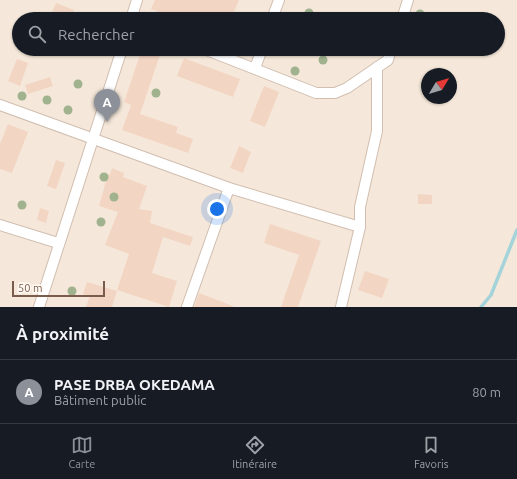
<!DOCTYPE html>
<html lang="fr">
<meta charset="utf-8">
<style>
body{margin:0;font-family:Ubuntu,sans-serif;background:#242831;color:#f1f3f6}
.compass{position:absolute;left:421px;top:68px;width:36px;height:36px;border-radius:50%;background:#171b24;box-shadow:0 1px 3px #0004;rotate:52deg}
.scale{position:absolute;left:12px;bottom:10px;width:93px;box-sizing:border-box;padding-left:4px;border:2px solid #7a5c4d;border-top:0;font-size:11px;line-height:14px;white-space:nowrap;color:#7a5c4d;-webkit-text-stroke:3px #fffaf3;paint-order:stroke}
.you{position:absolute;left:217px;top:209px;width:14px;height:14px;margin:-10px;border:3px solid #fff;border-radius:50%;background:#1a73e8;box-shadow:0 0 0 6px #1a73e833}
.badge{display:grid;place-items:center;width:26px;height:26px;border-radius:50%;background:#8c9099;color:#fff;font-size:13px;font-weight:700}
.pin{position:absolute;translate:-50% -33px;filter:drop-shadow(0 1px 2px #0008)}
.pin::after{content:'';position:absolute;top:21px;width:14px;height:12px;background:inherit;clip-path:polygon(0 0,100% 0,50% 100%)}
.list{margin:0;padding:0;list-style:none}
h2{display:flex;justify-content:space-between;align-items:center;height:52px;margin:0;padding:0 16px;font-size:17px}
h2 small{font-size:13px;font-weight:400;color:#9ea1a6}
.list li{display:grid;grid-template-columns:26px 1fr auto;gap:12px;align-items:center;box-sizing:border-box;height:64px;padding:0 16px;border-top:1px solid #363941}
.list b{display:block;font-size:15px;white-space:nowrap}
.list p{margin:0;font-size:13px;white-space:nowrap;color:#9ea1a6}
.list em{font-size:13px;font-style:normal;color:#9ea1a6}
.icon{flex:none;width:22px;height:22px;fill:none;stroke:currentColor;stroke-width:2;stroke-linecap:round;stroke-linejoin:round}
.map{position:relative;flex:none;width:517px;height:307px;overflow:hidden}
.search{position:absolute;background:#171b24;box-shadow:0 1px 3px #0004;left:12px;right:12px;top:12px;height:44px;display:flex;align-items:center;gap:10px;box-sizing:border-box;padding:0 14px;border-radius:22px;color:#9ea1a6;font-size:15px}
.sheet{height:116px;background:#171b24}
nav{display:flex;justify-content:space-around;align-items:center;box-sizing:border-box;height:56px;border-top:1px solid #363941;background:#171b24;font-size:11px;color:#9ea1a6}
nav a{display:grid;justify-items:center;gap:2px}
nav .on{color:#8c9099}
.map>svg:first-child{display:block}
</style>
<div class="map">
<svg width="517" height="307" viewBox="0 0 517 307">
<rect width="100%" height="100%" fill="#fdf6ec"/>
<path fill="#f5e8da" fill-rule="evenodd" d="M0 0H517V307H0ZM19 19H498V49H19ZM427 74H451V98H427Z"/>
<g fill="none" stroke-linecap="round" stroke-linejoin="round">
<path stroke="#a5d3da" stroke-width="3.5" d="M481 307 491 295 517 230"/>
</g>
<g fill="#f3d5c3">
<path d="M155 0H239L231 19 220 15 218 19H177L151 9Z"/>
<path d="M56 3 74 10 70 19 52 12Z"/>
<path d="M142 49H152L161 52 140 114 178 127 176 133 193 139 188 153 122 130 131 105 124 102Z"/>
<path d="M184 58 240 79 233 97 177 76Z"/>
<path d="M17 59 28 63 20 86 8 81Z"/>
<path d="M50 77 53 86 28 94 25 85Z"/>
<path d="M264 86 279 92 265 127 250 121Z"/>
<path d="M8 124 28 132 12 173 0 169V144Z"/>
<path d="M239 146 251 152 243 173 230 168Z"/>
<path d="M56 160 65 163 56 189 47 186Z"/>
<path d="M112 168 124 173 123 177 147 186 139 209 152 211 150 223 193 237 190 246 163 237 152 273 177 281 169 307 117 290 129 254 105 245 118 212 99 206 108 174 110 175Z"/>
<path d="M418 194 432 195V204H418Z"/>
<path d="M40 208 49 211 46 223 37 220Z"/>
<path d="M270 224 321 241 298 307H281L299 255 264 243Z"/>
<path d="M365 271 389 279 382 298 358 290Z"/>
<path d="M87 282 117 291 112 307H86L90 296 83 294Z"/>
<path d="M199 293 233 306V307H194Z"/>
</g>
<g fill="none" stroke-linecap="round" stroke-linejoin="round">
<defs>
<g id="street">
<path d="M131 19 137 0"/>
<path d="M272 19 279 0"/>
<path d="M402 19 408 0"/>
<path d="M204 49 316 93H335L347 88 388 60 391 49"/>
<path d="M255 68 262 49"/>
<path d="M0 105 229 188 360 227"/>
<path d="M0 225 58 243"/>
<path d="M39 307 122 49"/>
<path d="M187 307 229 188"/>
<path d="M341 307 360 227V207L377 131V67"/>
</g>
</defs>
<use href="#street" stroke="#d1beb0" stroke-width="12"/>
<use href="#street" stroke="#fff" stroke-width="10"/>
</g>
<g fill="#a0b28e">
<circle cx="309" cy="13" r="4.5"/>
<circle cx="420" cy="14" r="4.5"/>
<circle cx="323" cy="60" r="4.5"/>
<circle cx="295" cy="71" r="4.5"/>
<circle cx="78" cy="84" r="4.5"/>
<circle cx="156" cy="93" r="4.5"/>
<circle cx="22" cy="96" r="4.5"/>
<circle cx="47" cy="100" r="4.5"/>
<circle cx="68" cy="110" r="4.5"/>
<circle cx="104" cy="177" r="4.5"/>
<circle cx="114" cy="197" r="4.5"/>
<circle cx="22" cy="205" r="4.5"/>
<circle cx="101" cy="222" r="4.5"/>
<circle cx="72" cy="291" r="4.5"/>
</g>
</svg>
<svg class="compass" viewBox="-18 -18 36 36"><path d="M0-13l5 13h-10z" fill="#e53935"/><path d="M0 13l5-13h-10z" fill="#9ea1a6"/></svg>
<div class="scale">50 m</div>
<div class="you"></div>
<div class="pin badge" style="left:107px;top:122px">A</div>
<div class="search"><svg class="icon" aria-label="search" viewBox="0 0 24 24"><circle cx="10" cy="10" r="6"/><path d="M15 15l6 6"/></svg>Rechercher</div>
</div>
<section class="sheet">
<h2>À proximité<small></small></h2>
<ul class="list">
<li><span class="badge">A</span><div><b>PASE DRBA OKEDAMA</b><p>Bâtiment public</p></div><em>80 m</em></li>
</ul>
</section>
<nav>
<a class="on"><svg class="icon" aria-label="map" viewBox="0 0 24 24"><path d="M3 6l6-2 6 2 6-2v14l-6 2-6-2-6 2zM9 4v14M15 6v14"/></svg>Carte</a>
<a><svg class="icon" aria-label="directions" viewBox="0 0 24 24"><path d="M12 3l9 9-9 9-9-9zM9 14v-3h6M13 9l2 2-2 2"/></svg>Itinéraire</a>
<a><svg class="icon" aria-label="saved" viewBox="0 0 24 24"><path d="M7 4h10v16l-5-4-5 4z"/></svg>Favoris</a>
</nav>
